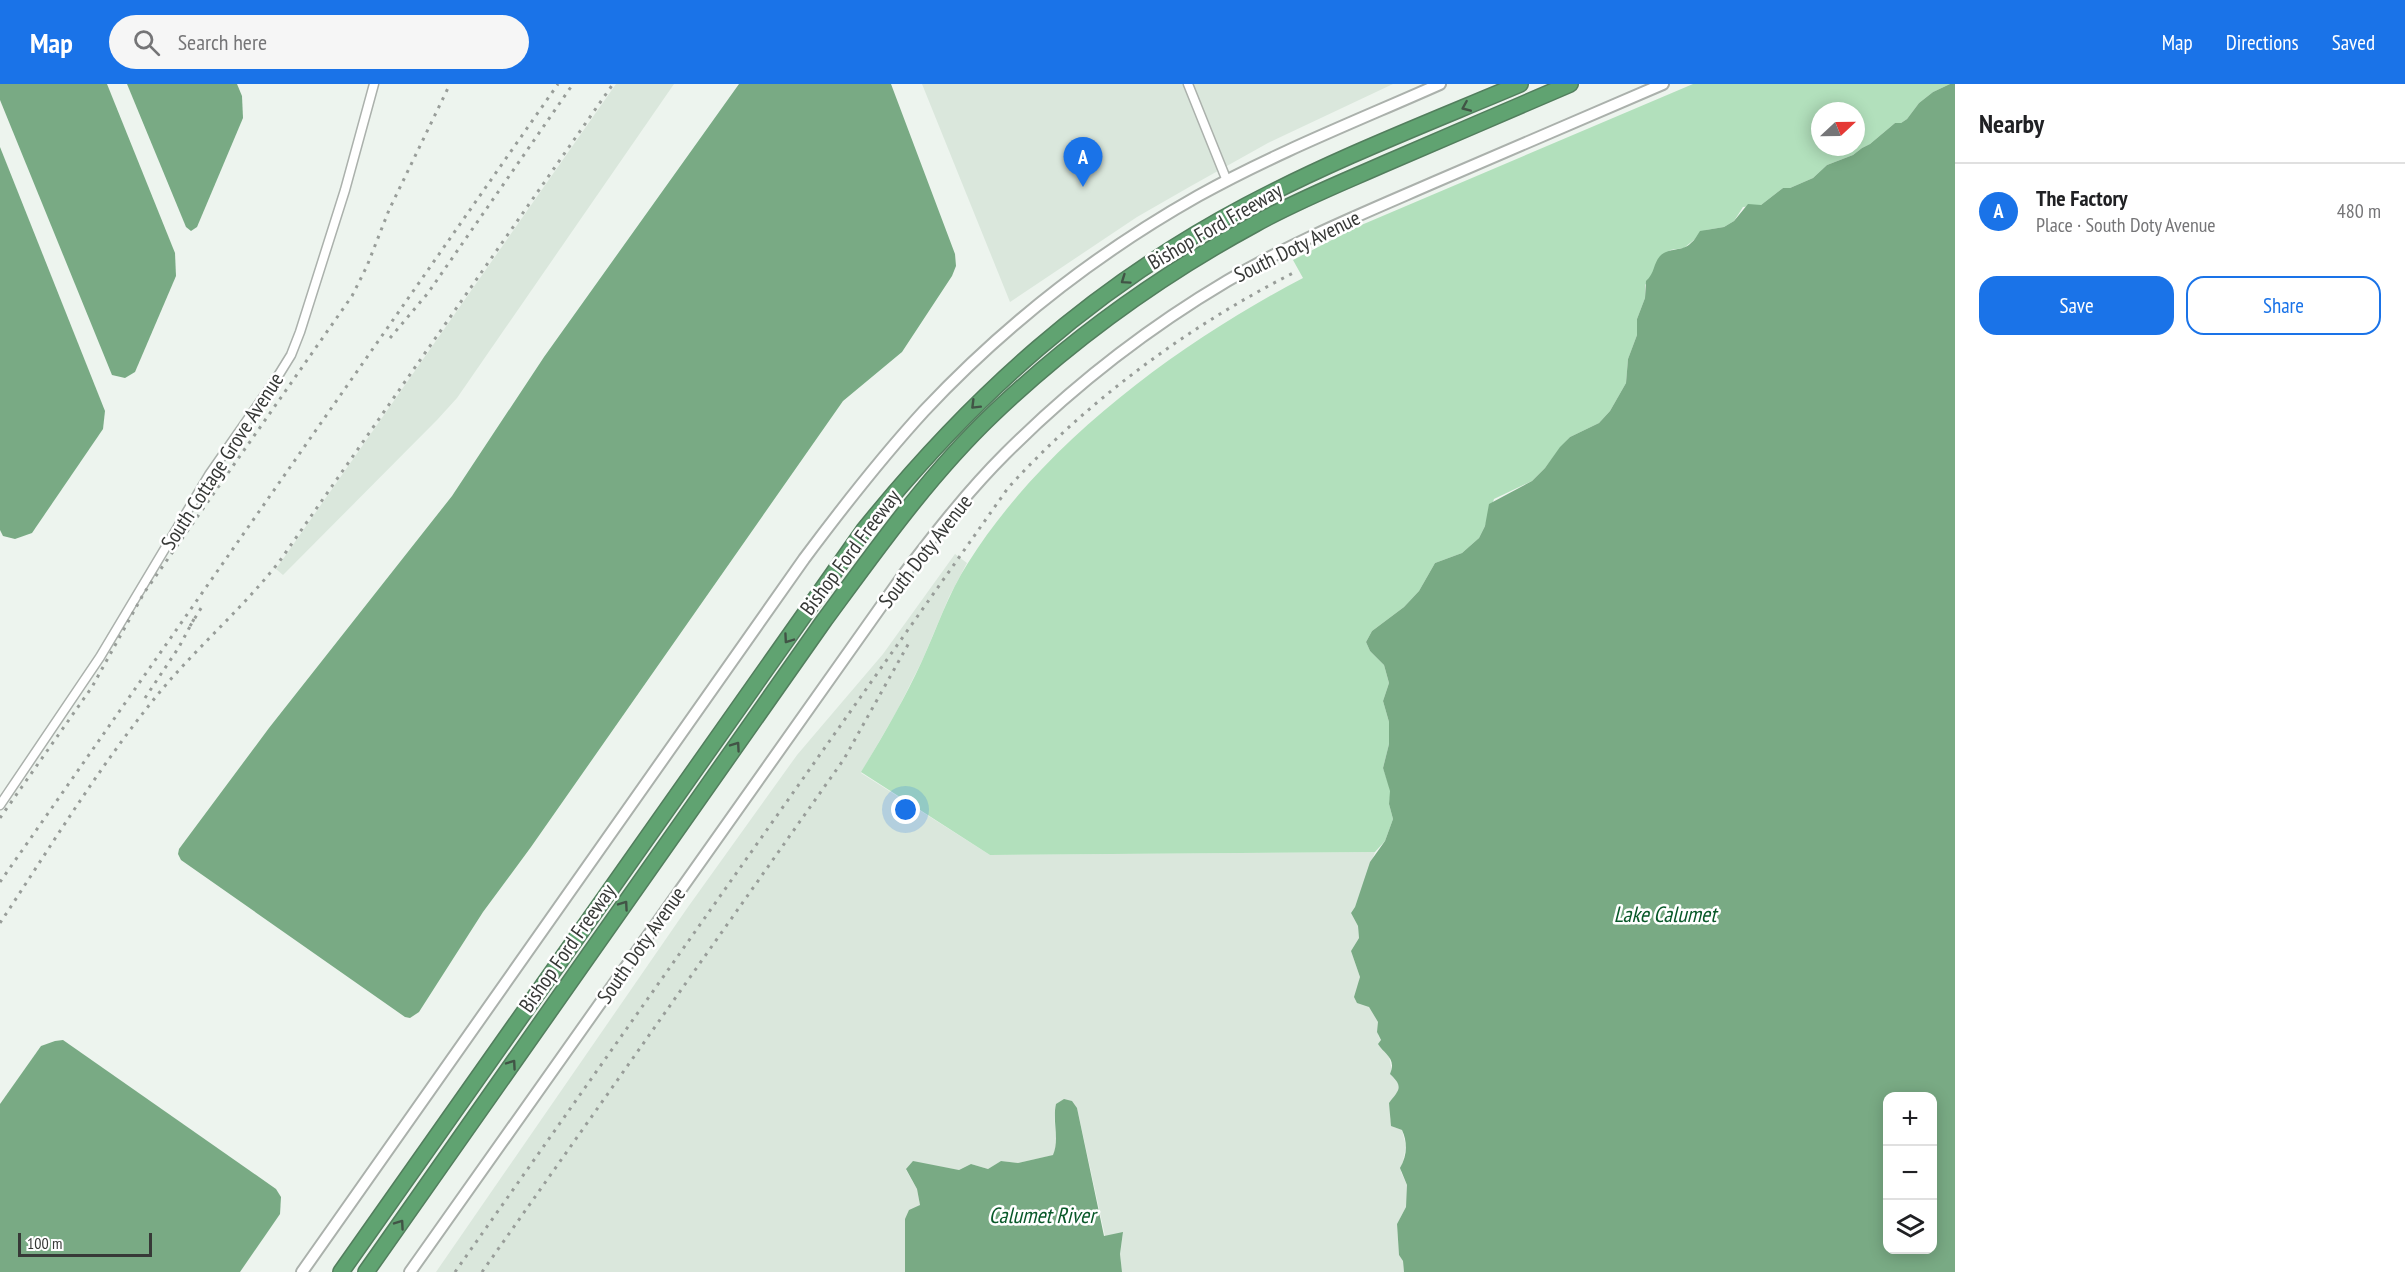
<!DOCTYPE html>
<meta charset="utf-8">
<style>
body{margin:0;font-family:"PT Sans Narrow",sans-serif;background:#f6f6f6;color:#202124}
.controls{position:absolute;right:18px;bottom:18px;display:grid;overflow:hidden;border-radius:12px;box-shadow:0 3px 15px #0003}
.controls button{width:54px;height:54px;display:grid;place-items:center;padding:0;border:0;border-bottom:2px solid #e0e0e0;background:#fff;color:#202124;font:30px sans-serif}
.compass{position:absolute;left:1811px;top:18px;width:54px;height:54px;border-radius:50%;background:#fff;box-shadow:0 3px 15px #0003;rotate:68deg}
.scale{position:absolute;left:18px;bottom:15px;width:134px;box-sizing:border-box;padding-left:6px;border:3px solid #373937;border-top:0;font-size:16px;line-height:21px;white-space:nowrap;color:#373937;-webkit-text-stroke:4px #fff;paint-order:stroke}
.you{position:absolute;left:906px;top:726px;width:21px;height:21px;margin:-15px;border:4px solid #fff;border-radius:50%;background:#1a73e8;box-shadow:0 0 0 9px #1a73e833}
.badge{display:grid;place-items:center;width:39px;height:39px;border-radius:50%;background:#1a73e8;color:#fff;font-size:20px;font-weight:700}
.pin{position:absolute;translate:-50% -50px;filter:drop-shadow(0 2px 3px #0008)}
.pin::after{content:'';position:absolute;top:32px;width:21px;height:18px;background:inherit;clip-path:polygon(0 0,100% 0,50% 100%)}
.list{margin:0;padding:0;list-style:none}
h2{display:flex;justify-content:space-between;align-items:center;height:78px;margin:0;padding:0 24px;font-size:26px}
h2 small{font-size:20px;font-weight:400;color:#757577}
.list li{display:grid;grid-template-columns:39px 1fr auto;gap:18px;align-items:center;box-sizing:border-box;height:96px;padding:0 24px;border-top:2px solid #e0e0e0}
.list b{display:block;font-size:22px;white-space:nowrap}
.list p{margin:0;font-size:20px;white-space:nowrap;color:#757577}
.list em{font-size:20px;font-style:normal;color:#757577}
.actions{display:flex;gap:12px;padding:18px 24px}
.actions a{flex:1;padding:14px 0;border:2px solid #1a73e8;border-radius:18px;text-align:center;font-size:21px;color:#1a73e8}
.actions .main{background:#1a73e8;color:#fff}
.icon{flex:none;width:33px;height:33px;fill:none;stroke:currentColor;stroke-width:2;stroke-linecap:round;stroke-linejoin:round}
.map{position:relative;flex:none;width:1955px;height:1188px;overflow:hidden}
header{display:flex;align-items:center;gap:36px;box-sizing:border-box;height:84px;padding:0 30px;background:#1a73e8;color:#fff}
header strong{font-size:28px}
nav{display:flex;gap:33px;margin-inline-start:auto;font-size:21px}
.search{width:420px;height:54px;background:#f6f6f6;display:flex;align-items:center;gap:15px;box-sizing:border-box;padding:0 21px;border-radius:33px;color:#757577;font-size:22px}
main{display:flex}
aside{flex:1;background:#fff}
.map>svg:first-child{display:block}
</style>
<header>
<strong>Map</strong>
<div class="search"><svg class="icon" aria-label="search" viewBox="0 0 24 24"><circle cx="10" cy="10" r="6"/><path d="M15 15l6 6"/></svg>Search here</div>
<nav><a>Map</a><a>Directions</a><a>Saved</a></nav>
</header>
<main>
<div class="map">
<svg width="1955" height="1188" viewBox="0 0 1955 1188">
<rect width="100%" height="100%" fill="#edf4ee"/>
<g fill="#dae7dc">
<path d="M616 0H674L457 314 437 336 283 491 276 485Z"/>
<path d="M922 0H1393L1268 59 1191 102 1137 133 1010 218Z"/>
<path d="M955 470 967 479 949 513 922 577 898 625 861 689 990 771 1375 768 1355 823 1351 829 1358 842 1359 854 1351 867 1360 893 1358 904 1378 938V951L1389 972 1393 993 1398 996 1399 1002 1398 1008 1389 1019 1392 1026 1390 1035 1394 1043 1402 1046 1406 1062 1401 1088 1407 1101 1408 1112 1406 1123 1397 1140 1399 1171 1403 1177 1404 1188H1122L1120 1170 1123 1149 1105 1152 1077 1024 1056 1020 1054 1031 1057 1063 1054 1071 1018 1079 1001 1077 988 1085 971 1080 959 1086 913 1078 906 1086 917 1105 920 1121 905 1135V1188H436L688 823 797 671 883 570Z"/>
</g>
<path fill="#b2e0bc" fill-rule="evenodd" d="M1693 0H1950L1933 8 1919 19 1907 35 1901 39H1895L1870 60 1862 64 1853 71 1827 81 1813 94 1790 104H1783L1761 121 1743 123 1734 137 1724 143 1706 146 1684 164 1670 166 1645 201V214L1637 235V251L1628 275 1626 299 1610 327 1599 339 1570 353 1561 363 1545 384 1532 397 1494 415 1485 442 1479 454 1462 469 1435 479 1419 507 1404 523 1372 547 1366 558 1370 567 1384 581 1389 599 1383 617 1389 638V660L1383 684 1391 707 1389 720 1393 735 1385 757 1375 768 990 771 861 688C883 652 904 616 922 577 937 544 948 510 968 479 1043 359 1179 259 1303 194L1293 176 1359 142ZM1820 27H1856V63H1820Z"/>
<g fill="#79aa84" fill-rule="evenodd">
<path d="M0 0H107L175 169 176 192 135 288 125 294 112 291 0 16Z"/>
<path d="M127 0H237L242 12 243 34 197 143 191 147 186 143Z"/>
<path d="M739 0H891L955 170 956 182 952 192 902 268 843 317 531 763 483 828 419 928 410 934 405 933 181 776 178 770 179 765 269 644 452 412 544 273Z"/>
<path d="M1950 0H1955V1188H1404L1403 1177 1399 1171 1397 1140 1406 1123 1407 1101 1400 1084C1407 1072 1408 1059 1402 1046L1391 1042 1389 1019C1399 1006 1404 1003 1390 990 1397 974 1384 970 1378 960L1381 956 1377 948 1378 938 1369 923 1357 919 1354 913 1360 893 1351 867 1359 854 1358 842 1351 829 1355 823 1370 778 1385 757 1393 735 1389 720 1390 707 1383 684 1389 660V638L1383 617 1389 599 1384 581 1370 567 1366 558 1372 547 1404 523 1419 507 1435 479 1462 469 1479 454 1485 442 1489 420 1532 397 1545 384 1560 363 1570 353 1599 339 1610 327 1626 299 1628 275 1637 251V235L1645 214 1646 197C1655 189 1653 180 1660 172 1669 163 1683 168 1691 159 1695 156 1697 151 1700 147L1724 143 1734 137 1748 120 1761 121 1783 104H1790L1813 94 1827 81 1853 71 1862 64 1870 60 1895 39H1901L1907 35 1919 19 1933 8ZM1888 1012H1932V1166H1888Z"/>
<path d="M0 63 105 327 103 345 32 449 15 455 3 452 0 446Z"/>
<path d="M63 956 276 1105 281 1113 280 1130 240 1188H0V1020L41 962 55 957Z"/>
<path d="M1064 1015 1072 1017 1077 1024 1104 1152 1123 1148 1120 1170 1122 1188H905V1135L909 1126 920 1121 917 1105 906 1085 913 1077 959 1086 971 1080 988 1085 1001 1077 1018 1079 1053 1071C1060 1055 1052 1037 1056 1020Z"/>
</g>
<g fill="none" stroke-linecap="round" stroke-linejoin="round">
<defs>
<g id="minor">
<path d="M1188 0 1227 97"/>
<path d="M0 721 100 573 209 391 278 292 291 271 300 248 345 106 374 0"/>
</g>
<g id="tertiary">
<path d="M302 1188 804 475C842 424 881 374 924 327 1003 243 1097 169 1198 112 1275 69 1359 36 1440 0"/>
<path d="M410 1188 904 490C936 448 968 407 1005 370 1071 304 1146 245 1227 197 1293 158 1364 129 1435 98 1511 66 1587 33 1663 0"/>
</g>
<g id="motorway">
<path d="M341 1188 864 446C972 312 1093 203 1246 122 1334 75 1428 39 1520 0"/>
<path d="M366 1188 823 538C876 466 928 392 993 330 1072 255 1159 192 1255 140 1296 117 1341 99 1384 80 1446 53 1508 27 1570 0"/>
</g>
</defs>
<use href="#minor" stroke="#abb1ac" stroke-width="11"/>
<use href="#tertiary" stroke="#abb1ac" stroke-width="14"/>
<use href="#motorway" stroke="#527e5d" stroke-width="18"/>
<use href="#minor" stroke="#fff" stroke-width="8"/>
<use href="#tertiary" stroke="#fff" stroke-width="10"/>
<use href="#motorway" stroke="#60a371" stroke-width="15"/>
<g stroke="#989d99" stroke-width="3" stroke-dasharray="3 6" stroke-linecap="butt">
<path d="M390 254 428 209 573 0"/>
<path d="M190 542 203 521"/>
<path d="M145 614 179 563 194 535"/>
<path d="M0 734 92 603 144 509 352 212 367 182 389 126 450 0"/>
<path d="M0 798 558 0"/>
<path d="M0 839C51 762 100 681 159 609 197 563 242 525 279 478L613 0"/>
<path d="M455 1188 1008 404C1089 315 1190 241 1297 187"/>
<path d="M482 1188 844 675 910 557"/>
</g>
</g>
<defs><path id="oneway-chevron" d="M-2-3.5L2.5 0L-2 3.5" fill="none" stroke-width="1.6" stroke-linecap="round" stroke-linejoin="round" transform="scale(1.5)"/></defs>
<g stroke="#415446">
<use href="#oneway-chevron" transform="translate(1466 23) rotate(157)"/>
<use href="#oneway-chevron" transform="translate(1125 196) rotate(145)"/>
<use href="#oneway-chevron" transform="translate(975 321) rotate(135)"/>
<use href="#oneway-chevron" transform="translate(788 555) rotate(125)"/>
<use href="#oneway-chevron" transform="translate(736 662) rotate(-55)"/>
<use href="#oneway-chevron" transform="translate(624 821) rotate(-55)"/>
<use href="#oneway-chevron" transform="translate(512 980) rotate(-55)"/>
<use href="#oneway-chevron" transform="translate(400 1140) rotate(-55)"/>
</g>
<g text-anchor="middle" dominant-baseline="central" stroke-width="5" stroke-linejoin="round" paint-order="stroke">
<g font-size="21" fill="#373937" stroke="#fff">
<text transform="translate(1215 142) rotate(-30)">Bishop Ford Freeway</text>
<text transform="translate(1297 162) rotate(-26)">South Doty Avenue</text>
<text transform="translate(222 377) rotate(-57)">South Cottage Grove Avenue</text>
<text transform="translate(925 467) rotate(-52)">South Doty Avenue</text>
<text transform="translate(850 468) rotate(-53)">Bishop Ford Freeway</text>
<text transform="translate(641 861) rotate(-55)">South Doty Avenue</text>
<text transform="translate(567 864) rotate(-55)">Bishop Ford Freeway</text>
</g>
<g font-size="22" font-style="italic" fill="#095929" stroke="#fff">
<text x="1665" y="830">Lake Calumet</text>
<text x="1042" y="1131">Calumet River</text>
</g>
</g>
</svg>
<div class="controls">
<button>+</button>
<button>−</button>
<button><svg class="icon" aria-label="layers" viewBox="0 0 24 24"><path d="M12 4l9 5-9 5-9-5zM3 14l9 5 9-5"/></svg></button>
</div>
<svg class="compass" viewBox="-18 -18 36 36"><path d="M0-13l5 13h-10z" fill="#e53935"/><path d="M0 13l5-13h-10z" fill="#757577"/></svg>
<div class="scale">100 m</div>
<div class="you"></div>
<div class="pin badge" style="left:1083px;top:103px">A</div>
</div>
<aside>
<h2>Nearby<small></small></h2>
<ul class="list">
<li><span class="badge">A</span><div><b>The Factory</b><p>Place · South Doty Avenue</p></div><em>480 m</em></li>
</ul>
<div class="actions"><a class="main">Save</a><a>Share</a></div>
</aside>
</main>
